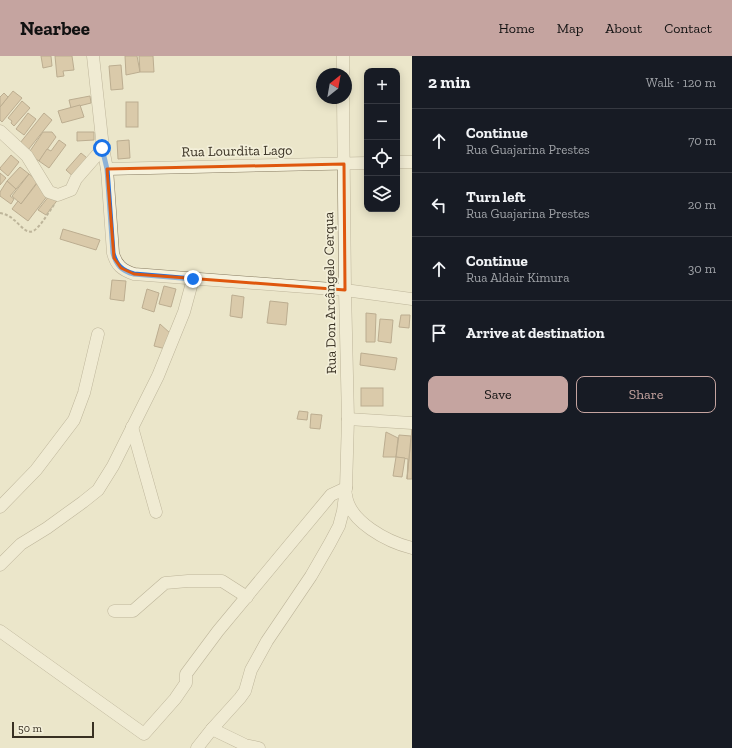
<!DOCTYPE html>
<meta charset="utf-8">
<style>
body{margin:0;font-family:"Zilla Slab",serif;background:#20242c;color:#f1f3f6}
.controls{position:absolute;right:12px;top:12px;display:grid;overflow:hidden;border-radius:8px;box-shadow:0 2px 10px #0003}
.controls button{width:36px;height:36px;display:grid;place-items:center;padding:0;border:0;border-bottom:1px solid #363941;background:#171b24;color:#f1f3f6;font:20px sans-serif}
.compass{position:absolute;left:316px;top:12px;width:36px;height:36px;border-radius:50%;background:#171b24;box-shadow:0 2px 10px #0003;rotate:31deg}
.scale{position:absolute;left:12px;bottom:10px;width:82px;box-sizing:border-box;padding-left:4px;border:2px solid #383022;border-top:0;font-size:11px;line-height:14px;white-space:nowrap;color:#383022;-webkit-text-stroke:3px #f3efd9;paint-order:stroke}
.stop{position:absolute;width:12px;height:12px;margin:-9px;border:3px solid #1a73e8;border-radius:50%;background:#fff}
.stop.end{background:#1a73e8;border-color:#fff;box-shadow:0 1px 4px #0008}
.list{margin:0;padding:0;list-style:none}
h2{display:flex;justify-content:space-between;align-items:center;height:52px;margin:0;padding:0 16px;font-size:17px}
h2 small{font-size:13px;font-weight:400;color:#9ea1a6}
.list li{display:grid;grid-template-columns:26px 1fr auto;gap:12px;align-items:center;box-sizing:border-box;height:64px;padding:0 16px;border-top:1px solid #363941}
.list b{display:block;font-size:15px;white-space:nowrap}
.list p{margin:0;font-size:13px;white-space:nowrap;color:#9ea1a6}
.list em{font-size:13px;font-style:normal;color:#9ea1a6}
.actions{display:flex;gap:8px;padding:12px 16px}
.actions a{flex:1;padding:9px 0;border:1px solid #c5a4a0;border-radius:8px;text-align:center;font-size:14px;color:#c5a4a0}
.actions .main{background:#c5a4a0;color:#111}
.icon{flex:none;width:22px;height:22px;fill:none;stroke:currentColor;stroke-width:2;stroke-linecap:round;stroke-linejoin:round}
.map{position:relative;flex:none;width:412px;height:692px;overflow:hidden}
header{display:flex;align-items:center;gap:24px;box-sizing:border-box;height:56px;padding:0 20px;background:#c5a4a0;color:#111}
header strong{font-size:19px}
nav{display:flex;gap:22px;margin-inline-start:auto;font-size:14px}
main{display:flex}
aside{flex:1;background:#171b24}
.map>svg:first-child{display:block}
</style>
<header>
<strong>Nearbee</strong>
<nav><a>Home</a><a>Map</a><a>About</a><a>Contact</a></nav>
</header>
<main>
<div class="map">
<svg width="412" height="692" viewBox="0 0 412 692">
<rect width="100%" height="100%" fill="#ebe6ca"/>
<g fill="#c5a984" stroke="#826849">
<path d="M41 0H51L52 10 43 12Z"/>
<path d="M55 0H72L74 14 63 15 64 20 57 21Z"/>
<path d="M125 0H137L140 16 126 19Z"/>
<path d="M139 0H153L154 16H140Z"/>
<path d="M121 9 123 33 111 34 109 10Z"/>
<path d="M13 35 22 42 2 66 0 64V51Z"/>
<path d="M4 37 8 41 0 51V41Z"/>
<path d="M90 40 91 47 71 52 69 44Z"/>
<path d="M22 45 30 52 14 70 11 67 12 65 8 62Z"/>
<rect x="126" y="46" width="12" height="25"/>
<path d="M80 49 84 61 62 67 58 55Z"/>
<path d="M28 57 36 63 24 79 16 73Z"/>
<path d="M44 57 52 64 28 94 20 87Z"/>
<path d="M43 76H52L56 81 39 105 28 98Z"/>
<path d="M77 76H94V84L77 85Z"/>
<path d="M59 84 66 89 49 112 39 105 47 93 51 95Z"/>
<path d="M129 84 130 102 118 103 117 85Z"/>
<path d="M81 97 92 106 76 123 66 114Z"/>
<path d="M11 99 19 106 8 120 0 113V112Z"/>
<path d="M20 111 29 118 16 133 7 125Z"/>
<path d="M0 117 6 122 0 129Z"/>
<path d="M29 118 38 125 21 148 12 140Z"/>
<path d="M7 125 16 133 10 140 14 143 11 148 0 140V136Z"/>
<path d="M38 126 48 139 28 165 12 153 18 145 21 148Z"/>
<path d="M49 140 59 142 46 159 38 154Z"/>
<path d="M63 173 100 184 96 194 60 183Z"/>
<path d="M112 224 126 225 124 245 110 243Z"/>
<path d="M164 230 176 233 171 251 159 248Z"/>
<path d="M147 233 159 237 154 256 142 252Z"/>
<path d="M232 239 244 241 242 262 230 260Z"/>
<path d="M270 245 288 247 286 269 267 267Z"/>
<path d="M366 257 376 258 375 286H366Z"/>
<path d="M401 259H410L409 272 399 271Z"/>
<path d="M380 263 393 264 391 287 378 285Z"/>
<path d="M160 268 170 277 166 293 154 290Z"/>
<path d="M361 297 397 302 395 314 360 309Z"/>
<rect x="361" y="332" width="22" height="18"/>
<path d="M299 355 308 356 307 364 297 363Z"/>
<path d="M311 358 322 359 320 373 310 372Z"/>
<path d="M412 373V423H407Z"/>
<path d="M386 376 398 382 396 401H383Z"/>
<path d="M399 379 411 380 407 423 408 403 396 401Z"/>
<path d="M396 401 405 402 402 421 393 420Z"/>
</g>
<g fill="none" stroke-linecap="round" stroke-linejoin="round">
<defs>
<g id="minor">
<path d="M93 0 103 92 107 113 113 197C116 209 122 214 134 218L345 234 412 243"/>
<path d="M343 0V18"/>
<path d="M0 75 27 100 49 136 58 139 71 134 76 123 103 92"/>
<path d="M397 106H412"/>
<path d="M107 113 367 107"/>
<path d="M348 363 412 367"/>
<path d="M132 371 156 456"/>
<path d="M346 439C349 466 388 486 412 492"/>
<path d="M0 451 36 414 74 364 84 337 98 278"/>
<path d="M0 509 21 488 47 472 83 446 98 434 113 410 158 320 184 256 193 223"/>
<path d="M114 555H133L165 527 188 525H222L247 541"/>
<path d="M0 575 144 678 175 643 186 627V618L218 575 331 439 346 432"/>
<path d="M212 673 245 689 259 692"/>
<path d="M197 692 212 673 240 642 245 635 251 614 267 585 311 520 330 487 339 470 343 455 346 432 348 363 345 234 343 42"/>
</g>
</defs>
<use href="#minor" stroke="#867a60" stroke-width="13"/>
<path stroke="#867a60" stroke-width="2" stroke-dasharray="3 2" stroke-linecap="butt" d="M0 157C5 158 10 160 14 164 21 169 28 182 37 172 44 165 48 157 54 149"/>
<use href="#minor" stroke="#f6f2dd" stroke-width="12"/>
</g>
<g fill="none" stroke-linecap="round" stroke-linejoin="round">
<path stroke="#1a73e8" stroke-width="5" d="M102 92 107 113 113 197C116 209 122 215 134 218L193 223"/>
</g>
<path d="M0 0H412V692H0ZM344 108 345 234 134 218 121 212 114 202 107 113Z" fill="#ebe6ca" fill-opacity=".55" fill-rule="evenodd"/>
<path fill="none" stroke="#df570d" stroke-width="3" stroke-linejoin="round" d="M344 108 345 234 134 218 121 212 114 202 107 113Z"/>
<g text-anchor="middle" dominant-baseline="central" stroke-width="3.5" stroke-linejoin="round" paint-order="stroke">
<g font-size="14" fill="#383022" stroke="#f3efd9">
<text transform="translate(237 95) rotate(-1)">Rua Lourdita Lago</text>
<text transform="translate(330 237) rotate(-91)">Rua Don Arcângelo Cerqua</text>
</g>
</g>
</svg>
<div class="controls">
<button>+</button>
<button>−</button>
<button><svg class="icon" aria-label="locate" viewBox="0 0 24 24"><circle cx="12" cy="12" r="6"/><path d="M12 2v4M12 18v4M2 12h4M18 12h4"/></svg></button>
<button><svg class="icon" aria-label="layers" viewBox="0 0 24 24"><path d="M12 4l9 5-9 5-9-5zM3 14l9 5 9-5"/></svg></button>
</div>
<svg class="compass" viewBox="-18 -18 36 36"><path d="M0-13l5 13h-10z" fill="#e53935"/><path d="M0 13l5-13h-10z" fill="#9ea1a6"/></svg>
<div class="scale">50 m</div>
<div class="stop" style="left:102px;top:92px"></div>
<div class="stop end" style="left:193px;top:223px"></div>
</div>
<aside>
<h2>2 min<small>Walk · 120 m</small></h2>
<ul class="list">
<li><svg class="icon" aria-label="ahead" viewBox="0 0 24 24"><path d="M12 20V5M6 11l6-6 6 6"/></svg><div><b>Continue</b><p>Rua Guajarina Prestes</p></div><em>70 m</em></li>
<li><svg class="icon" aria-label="left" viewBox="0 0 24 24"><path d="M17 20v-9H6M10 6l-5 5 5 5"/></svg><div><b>Turn left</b><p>Rua Guajarina Prestes</p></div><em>20 m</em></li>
<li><svg class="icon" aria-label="ahead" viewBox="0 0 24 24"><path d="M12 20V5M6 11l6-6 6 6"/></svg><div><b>Continue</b><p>Rua Aldair Kimura</p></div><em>30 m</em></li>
<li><svg class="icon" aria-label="arrive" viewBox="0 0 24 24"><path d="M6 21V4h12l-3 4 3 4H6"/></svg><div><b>Arrive at destination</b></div></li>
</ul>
<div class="actions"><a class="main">Save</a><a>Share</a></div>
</aside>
</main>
